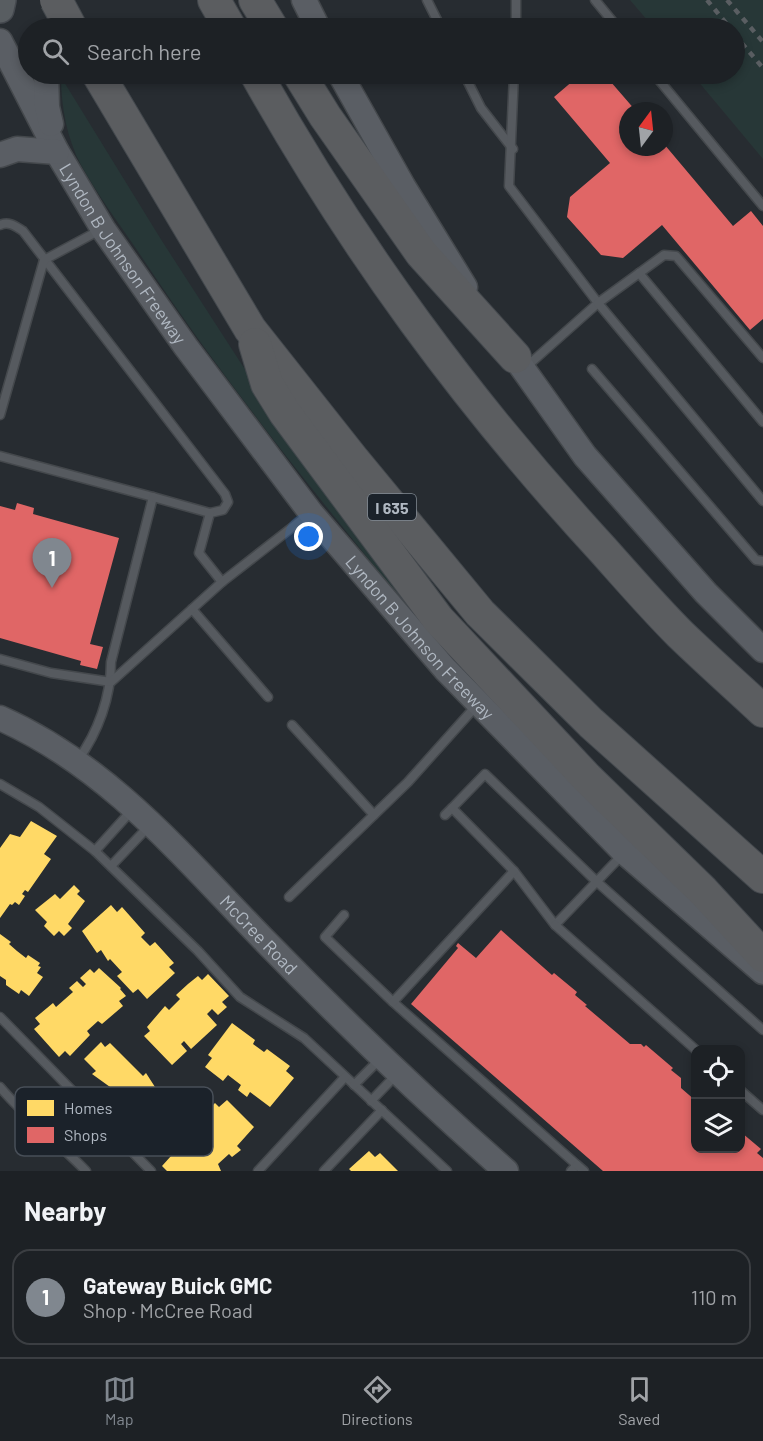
<!DOCTYPE html>
<meta charset="utf-8">
<style>
body{margin:0;font-family:Barlow,sans-serif;background:#2a2e32;color:#f1f3f6}
.controls{position:absolute;right:18px;bottom:18px;display:grid;overflow:hidden;border-radius:12px;box-shadow:0 3px 9px #0003}
.controls button{width:54px;height:54px;display:grid;place-items:center;padding:0;border:0;border-bottom:2px solid #3b3e42;background:#1d2125;color:#f1f3f6;font:30px sans-serif}
.compass{position:absolute;left:619px;top:102px;width:54px;height:54px;border-radius:50%;background:#1d2125;box-shadow:0 3px 9px #0003;rotate:15deg}
.you{position:absolute;left:309px;top:537px;width:21px;height:21px;margin:-15px;border:4px solid #fff;border-radius:50%;background:#1a73e8;box-shadow:0 0 0 9px #1a73e833}
.badge{display:grid;place-items:center;width:39px;height:39px;border-radius:50%;background:#80878f;color:#fff;font-size:20px;font-weight:700}
.pin{position:absolute;translate:-50% -50px;filter:drop-shadow(0 2px 3px #0008)}
.pin::after{content:'';position:absolute;top:32px;width:21px;height:18px;background:inherit;clip-path:polygon(0 0,100% 0,50% 100%)}
.list{margin:0;padding:0;list-style:none}
h2{display:flex;justify-content:space-between;align-items:center;height:78px;margin:0;padding:0 24px;font-size:26px}
h2 small{font-size:20px;font-weight:400;color:#a0a3a7}
.list li{display:grid;grid-template-columns:39px 1fr auto;gap:18px;align-items:center;box-sizing:border-box;height:96px;margin:0 12px 12px;padding:0 12px;border:2px solid #3b3e42;border-radius:18px}
.list b{display:block;font-size:22px;white-space:nowrap}
.list p{margin:0;font-size:20px;white-space:nowrap;color:#a0a3a7}
.list em{font-size:20px;font-style:normal;color:#a0a3a7}
.icon{flex:none;width:33px;height:33px;fill:none;stroke:currentColor;stroke-width:2;stroke-linecap:round;stroke-linejoin:round}
.map{position:relative;flex:none;width:763px;height:1171px;overflow:hidden}
.search{position:absolute;background:#1d2125;box-shadow:0 3px 9px #0003;left:18px;right:18px;top:18px;height:66px;display:flex;align-items:center;gap:15px;box-sizing:border-box;padding:0 21px;border-radius:33px;color:#a0a3a7;font-size:22px}
.sheet{height:186px;background:#1d2125}
nav{display:flex;justify-content:space-around;align-items:center;box-sizing:border-box;height:84px;border-top:2px solid #3b3e42;background:#1d2125;font-size:16px;color:#a0a3a7}
nav a{display:grid;justify-items:center;gap:3px}
nav .on{color:#80878f}
.map>svg:first-child{display:block}
</style>
<div class="map">
<svg width="763" height="1171" viewBox="0 0 763 1171">
<rect width="100%" height="100%" fill="#272c31"/>
<g fill="#273737">
<path d="M630 0H763V159L692 74H734V28H654Z"/>
<path d="M61 77 162 241 323 490 417 619C321 501 225 383 141 256 121 226 98 196 81 165 67 139 61 106 61 77Z"/>
</g>
<g fill="#ffd966">
<path d="M31 821 57 836 44 854 51 859 28 892 25 890 22 894 25 896 19 905 15 902 12 905 10 904 0 918V848L10 834 20 837Z"/>
<path d="M74 885 80 891 77 894 85 901 68 924 72 928 64 936 59 931 54 936 44 926 47 922 35 910 55 894 60 899Z"/>
<path d="M111 905 117 912 122 907 145 933 141 937 150 946 155 942 174 963 169 967 175 973 147 999 138 989 133 993 117 976 122 972 110 959 108 961 101 950 97 953 82 931Z"/>
<path d="M0 934 11 942 9 944 17 951 26 958 28 955 40 963 38 966 41 967 37 973 43 977 29 996 21 990 19 994 6 985V980L0 976Z"/>
<path d="M99 968 121 988 120 989 126 996 119 1001 123 1006 102 1024 98 1021 87 1031 90 1035 70 1056 65 1051 59 1057 34 1029 40 1024 35 1018 53 1003 56 1007 73 992 69 988 77 981 83 987 86 984 80 978 90 969 94 973Z"/>
<path d="M208 974 229 996 222 1002 227 1007 218 1015 212 1009 207 1014 217 1025 191 1049 184 1041 181 1044 187 1051 172 1065 144 1036 150 1031 147 1027 165 1006 169 1010 180 999 176 995 188 984 198 976 202 980Z"/>
<path d="M232 1023 255 1040 253 1044 264 1052 267 1049 290 1066 286 1071 294 1078 270 1107 250 1092 247 1097 238 1090 241 1085 228 1075 223 1081 205 1067 212 1058 208 1055Z"/>
<path d="M101 1042 105 1047 110 1043 143 1076 146 1073 155 1087 152 1090 160 1098 162 1095 169 1102 174 1096 179 1101 174 1107 180 1113 176 1118 180 1122 163 1140 144 1125 139 1114 127 1103 124 1105 118 1099 121 1096 117 1092 92 1074 96 1071 84 1059Z"/>
<path d="M227 1100 254 1127 237 1146 241 1150 232 1157 229 1154 218 1164 221 1171H167L162 1166 180 1146 177 1142 186 1134 189 1137 200 1127 196 1121 209 1113 207 1111 215 1103 219 1107Z"/>
<path d="M369 1151 375 1157 380 1153 398 1171H351L349 1169Z"/>
</g>
<g fill="#e06666">
<path d="M581 74H604L636 111H628V147H664V144L733 226 751 211 763 226V319L750 330 662 225 623 258 601 255 567 217 570 197 610 163 554 97Z"/>
<path d="M17 503 34 508 33 514 119 538 90 644 103 647 97 669 80 665 81 661 0 638V506L15 510Z"/>
<path d="M501 930 552 975 554 973 577 992 575 995 587 1005 585 1006 630 1044H641L644 1047 646 1045 673 1068 671 1070 681 1078V1088L696 1101V1148H740L742 1133 761 1149 757 1153 763 1158V1171H603L411 1004 458 948 456 946 458 943 476 958Z"/>
</g>
<g fill="none" stroke-linecap="round" stroke-linejoin="round">
<defs>
<g id="lane">
<path d="M427 0 441 28"/>
<path d="M595 0 618 28"/>
<path d="M516 28V0"/>
<path d="M464 74 481 108 513 149"/>
<path d="M514 74 509 186 598 303 525 368"/>
<path d="M654 74 763 206"/>
<path d="M0 225C9 221 15 226 23 231L225 494 228 502 223 510 210 513 199 553 222 582"/>
<path d="M639 273 763 422"/>
<path d="M763 358 676 256 664 255 598 303 763 501"/>
<path d="M592 369 756 560 763 561"/>
<path d="M0 415 44 260 102 229"/>
<path d="M0 456 153 497 111 662C111 697 98 732 78 760"/>
<path d="M153 497 210 513"/>
<path d="M192 609 268 697"/>
<path d="M0 659 51 673 111 682 222 582 308 515"/>
<path d="M292 725 374 815"/>
<path d="M0 784 39 807 95 851 198 951 240 997 304 1038 447 1171"/>
<path d="M445 815 452 808"/>
<path d="M95 851 132 810"/>
<path d="M624 853 555 925 514 871 452 808 485 774 596 881 763 1030"/>
<path d="M111 866 150 825"/>
<path d="M289 897 408 782 476 706"/>
<path d="M344 915 325 937 393 1002 577 1165 571 1171"/>
<path d="M555 925 696 1050"/>
<path d="M393 1002 514 871"/>
<path d="M0 1017 151 1171"/>
<path d="M354 1085 381 1058"/>
<path d="M0 1087C26 1118 58 1142 86 1171"/>
<path d="M740 1090 763 1110"/>
<path d="M371 1101 396 1075"/>
<path d="M577 1165 584 1171"/>
<path d="M258 1171 345 1077"/>
<path d="M324 1171 382 1110"/>
</g>
<g id="secondary">
<path d="M304 0 318 28"/>
<path id="s1" d="M0 41 57 152 103 229 186 347 311 513 445 669 624 852 763 972"/>
<path d="M46 74 47 107 51 124"/>
<path d="M340 74 403 186 465 287"/>
<path d="M0 155 17 149 57 152"/>
<path d="M506 345 585 456 706 593 763 650"/>
<path id="s2" d="M0 718C109 766 185 859 266 942 343 1021 423 1098 506 1171"/>
</g>
<path id="primary" d="M0 9 2 0"/>
<g id="highway">
<path d="M214 0 230 28"/>
<path d="M255 0 272 28"/>
<path d="M98 74 250 329 352 458 480 613 591 723 763 877"/>
<path d="M256 74C355 250 466 401 603 550 628 578 653 607 680 634 707 660 735 685 763 711"/>
<path d="M299 74 325 116 421 253 515 357"/>
<path d="M255 344 267 384 285 413 438 619 587 778 703 891 763 956"/>
</g>
</defs>
<use href="#lane" stroke="#44484c" stroke-width="11"/>
<use href="#secondary" stroke="#44484c" stroke-width="27"/>
<use href="#primary" stroke="#44484e" stroke-width="30"/>
<use href="#highway" stroke="#43484d" stroke-width="34"/>
<use href="#lane" stroke="#565a5f" stroke-width="8"/>
<use href="#secondary" stroke="#5a5e64" stroke-width="24"/>
<use href="#primary" stroke="#585d61" stroke-width="27"/>
<use href="#highway" stroke="#5b5d60" stroke-width="32"/>
<g stroke="#5a5e62" stroke-width="4.5" stroke-dasharray="6 6" stroke-linecap="butt">
<path d="M707 0 730 28"/>
<path d="M727 0 763 42"/>
<path d="M734 34 763 68"/>
</g>
<defs>
<path id="highway-bridge" d="M56 0 71 28"/>
</defs>
<use href="#highway-bridge" stroke="#43484d" stroke-width="34" stroke-linecap="butt"/>
<use href="#highway-bridge" stroke="#5b5d60" stroke-width="32"/>
</g>
<g text-anchor="middle" dominant-baseline="central" stroke-width="6" stroke-linejoin="round" paint-order="stroke">
<rect fill="#1b222a" stroke="#838b94" stroke-width="1.5" x="368" y="494" width="48" height="26" rx="4.5"/>
<g font-size="16" font-weight="bold" fill="#b0b8c2">
<text x="392" y="507">I 635</text>
</g>
<g font-size="18" fill="#b0b8c2" stroke="#1b222a">
<text stroke="none"><textPath href="#s1" startOffset="246">Lyndon B Johnson Freeway</textPath></text>
<text stroke="none"><textPath href="#s1" startOffset="732">Lyndon B Johnson Freeway</textPath></text>
<text stroke="none"><textPath href="#s2" startOffset="340">McCree Road</textPath></text>
</g>
</g>
<rect x="15" y="1087" width="198" height="69" rx="9" fill="#1b222a" stroke="#484f58" stroke-width="1.5"/>
<rect x="27" y="1100" width="27" height="16" fill="#ffd966"/>
<rect x="27" y="1127" width="27" height="16" fill="#e06666"/>
<g font-size="16" fill="#b0b8c2">
<text x="64" y="1114">Homes</text>
<text x="64" y="1141">Shops</text>
</g>
</svg>
<div class="controls">
<button><svg class="icon" aria-label="locate" viewBox="0 0 24 24"><circle cx="12" cy="12" r="6"/><path d="M12 2v4M12 18v4M2 12h4M18 12h4"/></svg></button>
<button><svg class="icon" aria-label="layers" viewBox="0 0 24 24"><path d="M12 4l9 5-9 5-9-5zM3 14l9 5 9-5"/></svg></button>
</div>
<svg class="compass" viewBox="-18 -18 36 36"><path d="M0-13l5 13h-10z" fill="#e53935"/><path d="M0 13l5-13h-10z" fill="#a0a3a7"/></svg>
<div class="you"></div>
<div class="pin badge" style="left:52px;top:588px">1</div>
<div class="search"><svg class="icon" aria-label="search" viewBox="0 0 24 24"><circle cx="10" cy="10" r="6"/><path d="M15 15l6 6"/></svg>Search here</div>
</div>
<section class="sheet">
<h2>Nearby<small></small></h2>
<ul class="list">
<li><span class="badge">1</span><div><b>Gateway Buick GMC</b><p>Shop · McCree Road</p></div><em>110 m</em></li>
</ul>
</section>
<nav>
<a class="on"><svg class="icon" aria-label="map" viewBox="0 0 24 24"><path d="M3 6l6-2 6 2 6-2v14l-6 2-6-2-6 2zM9 4v14M15 6v14"/></svg>Map</a>
<a><svg class="icon" aria-label="directions" viewBox="0 0 24 24"><path d="M12 3l9 9-9 9-9-9zM9 14v-3h6M13 9l2 2-2 2"/></svg>Directions</a>
<a><svg class="icon" aria-label="saved" viewBox="0 0 24 24"><path d="M7 4h10v16l-5-4-5 4z"/></svg>Saved</a>
</nav>
